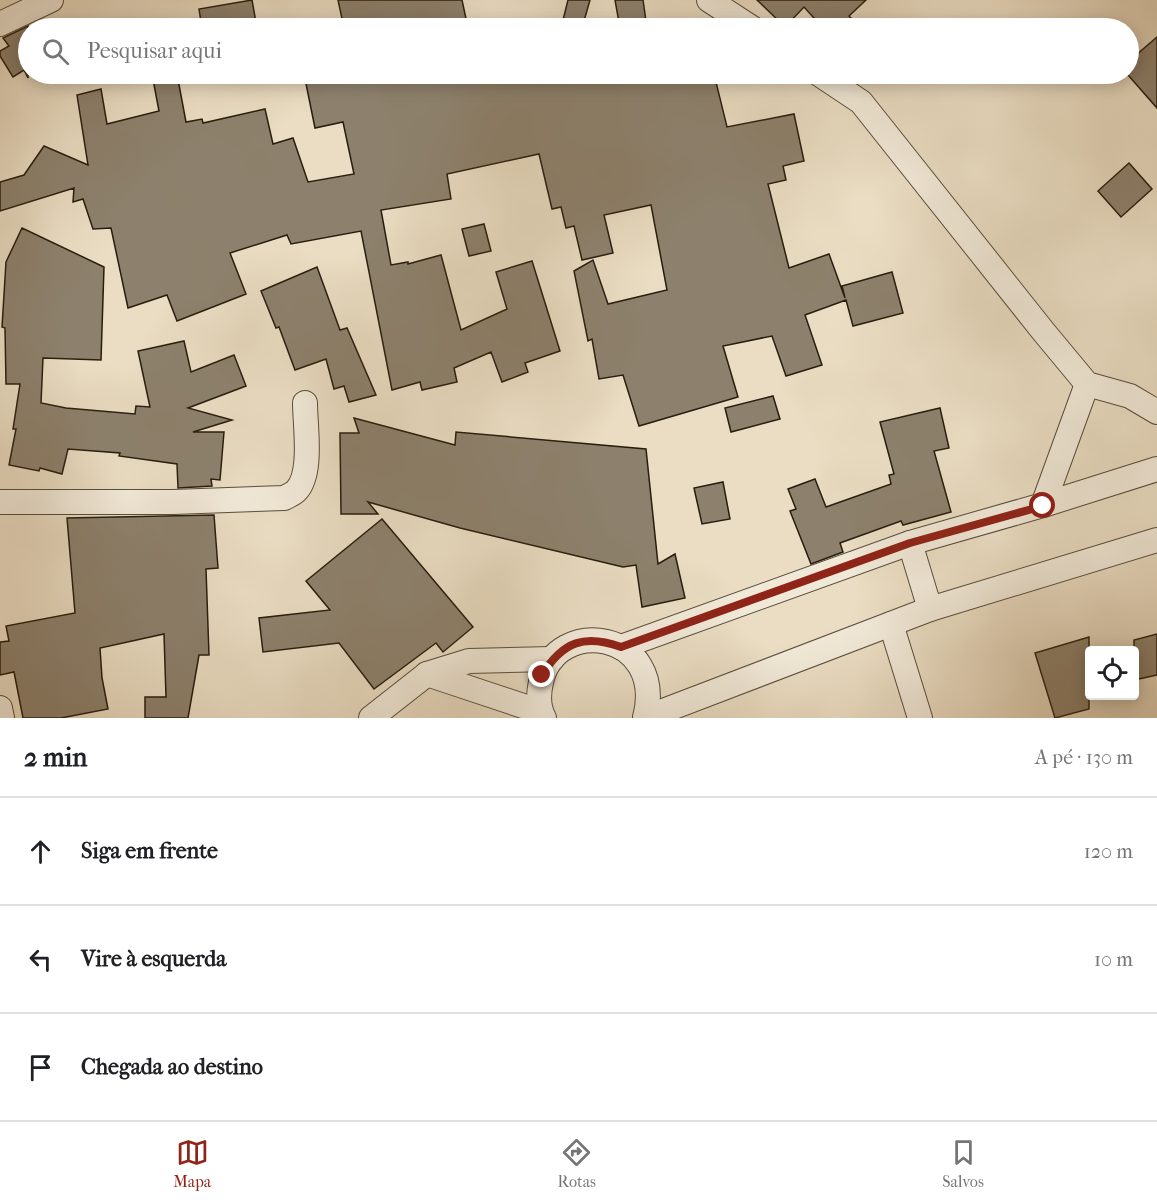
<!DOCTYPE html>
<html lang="pt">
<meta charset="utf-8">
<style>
body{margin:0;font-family:"IM FELL French Canon",serif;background:#f6f6f6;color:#202124}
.controls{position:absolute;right:18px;bottom:18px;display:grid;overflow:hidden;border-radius:6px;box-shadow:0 3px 15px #0003}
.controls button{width:54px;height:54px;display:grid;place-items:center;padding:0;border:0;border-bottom:2px solid #e0e0e0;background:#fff;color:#202124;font:30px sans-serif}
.stop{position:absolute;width:18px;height:18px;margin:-14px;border:4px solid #8f2418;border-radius:50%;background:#fff}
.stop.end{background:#8f2418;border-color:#fff;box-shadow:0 2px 6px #0008}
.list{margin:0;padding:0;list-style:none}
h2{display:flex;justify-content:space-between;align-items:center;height:78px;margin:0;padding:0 24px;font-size:26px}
h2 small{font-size:20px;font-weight:400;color:#757577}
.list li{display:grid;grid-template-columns:39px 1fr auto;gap:18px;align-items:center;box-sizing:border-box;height:108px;padding:0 24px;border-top:2px solid #e0e0e0}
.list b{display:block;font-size:22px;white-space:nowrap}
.list em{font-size:20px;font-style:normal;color:#757577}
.icon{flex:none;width:33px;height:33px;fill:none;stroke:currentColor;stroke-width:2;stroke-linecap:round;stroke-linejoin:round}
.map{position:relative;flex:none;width:1157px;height:718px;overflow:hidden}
.search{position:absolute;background:#fff;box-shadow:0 3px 15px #0003;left:18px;right:18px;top:18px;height:66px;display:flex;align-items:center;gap:15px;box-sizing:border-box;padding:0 21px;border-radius:33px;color:#757577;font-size:22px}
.sheet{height:402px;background:#fff}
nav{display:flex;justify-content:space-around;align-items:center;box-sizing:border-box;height:84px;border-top:2px solid #e0e0e0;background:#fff;font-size:16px;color:#757577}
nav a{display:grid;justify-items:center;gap:3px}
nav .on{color:#8f2418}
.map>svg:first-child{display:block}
</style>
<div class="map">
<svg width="1157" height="718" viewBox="0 0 1157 718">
<rect width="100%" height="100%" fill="#eaddc3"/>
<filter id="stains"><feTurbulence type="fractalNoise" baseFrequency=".00333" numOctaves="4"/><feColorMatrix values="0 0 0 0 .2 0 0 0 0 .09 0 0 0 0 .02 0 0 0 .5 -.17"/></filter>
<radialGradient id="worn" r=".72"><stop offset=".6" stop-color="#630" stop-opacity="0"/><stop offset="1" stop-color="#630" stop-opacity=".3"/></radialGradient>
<g fill="#8d816d" stroke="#281d0f" stroke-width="1.5">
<path d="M252 0 257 28H202L199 9Z"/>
<path d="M338 0H462L468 28H344Z"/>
<path d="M568 0H590L582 28H561Z"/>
<path d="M615 0H643L647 28H620Z"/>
<path d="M757 0H866L849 16 861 28H823L804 7 785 27Z"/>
<path d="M28 26V78L24 70 13 77 0 56V51L9 46 3 38Z"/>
<path d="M1157 37V108L1128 75V62Z"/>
<path d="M152 74H177L186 122 202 119 203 123 265 109 273 144 293 138 308 182 354 174 343 122 315 128 304 74H714L727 127 794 114 804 161 783 166 786 180 768 184 789 268 829 254 845 298 842 286 892 272 903 313 853 326 846 300 805 315 822 365 786 376 772 336 723 346 738 397 639 426 623 375 599 379 592 339 588 341 574 271 593 260 608 304 667 290 651 205 604 215 613 253 582 260 574 226 566 228 561 207 552 209 539 154 447 174 451 199 381 210 391 265 408 262V264L441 255 461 330 507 309 496 272 532 261 560 351 525 363 528 372 502 382 491 352 454 368 457 382 422 390 420 382 392 390 361 231 291 244 287 235 230 253 246 294 177 321 167 295 128 308 111 228 93 229 83 199 73 202 74 188 0 211V182L24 175 44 146 88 165 77 95 101 89 107 124 159 111Z"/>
<path d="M1129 163 1152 189 1121 217 1098 191Z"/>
<path d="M484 224 491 251 469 256 462 229Z"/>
<path d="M22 228 104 267 101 360 43 358 41 403 66 408 135 414 136 406 150 407 138 351 184 341 191 372 234 355 246 386 188 408 232 420 193 432H224L220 480 211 479 212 486 178 488 177 464 119 456 120 453 68 449 62 474 40 468 39 471 9 465 16 429H13L20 384H6L5 328 2 327 6 262Z"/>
<path d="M317 267 340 330 347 328 376 395 349 402 344 386 334 389 326 359 295 370 279 327 276 328 261 291Z"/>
<path d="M773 396 780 419 731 432 725 408Z"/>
<path d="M940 408 949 448 934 451 951 512 903 525 901 521 840 543 843 552 811 564 790 511 796 509 788 489 815 479 826 507 891 484 889 475 894 474 880 422Z"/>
<path d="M354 418 455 445 456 432 646 449 658 564 675 554 685 598 642 607 636 565 623 567 460 528 368 502 378 514H341L340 433H359Z"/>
<path d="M723 482 730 519 702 524 694 488Z"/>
<path d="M214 515 218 568 206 569 209 655H199L188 718H145V697H166L164 634 100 648 102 678 108 709 61 718H23L14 672 0 675V642L9 641 6 626 75 613 67 518Z"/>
<path d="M382 519 473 627 443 652 436 643 374 689 339 643 263 652 259 618 330 610 306 581Z"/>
<path d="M1157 634V675L1134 680V640Z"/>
<path d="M1089 637V709L1055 718 1035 653Z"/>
</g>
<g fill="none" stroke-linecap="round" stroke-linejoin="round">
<defs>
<g id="minor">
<path d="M709 0 752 28"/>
<path d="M0 24 51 0"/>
<path d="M819 74 861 102 1043 331 1087 384 1130 396 1157 412"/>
<path d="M0 502H173L284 498C288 496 293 494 296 491 313 474 305 426 305 403"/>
<path d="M1043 505 1087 384"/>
<path d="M910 543 930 609"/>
<path d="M891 624 920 718"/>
<path d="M621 647 910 543 1043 505 1157 469"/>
<path d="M427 674 541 712"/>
<path d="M0 708 2 718"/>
<path d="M371 718 427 674 469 661 552 659"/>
<path d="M544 718C538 707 538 695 541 682 555 615 667 630 645 718"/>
<path d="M645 718 930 609 1157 540"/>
</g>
</defs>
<use href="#minor" stroke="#584d3c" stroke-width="26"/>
<use href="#minor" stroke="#f1e9d8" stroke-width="24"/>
</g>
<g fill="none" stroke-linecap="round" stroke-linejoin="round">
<path stroke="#8f2418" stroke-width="8" d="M542 675C563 641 585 634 621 647L910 543 1043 506"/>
</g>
<rect width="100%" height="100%" filter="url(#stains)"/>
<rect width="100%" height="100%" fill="url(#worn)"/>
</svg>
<div class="controls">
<button><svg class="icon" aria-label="locate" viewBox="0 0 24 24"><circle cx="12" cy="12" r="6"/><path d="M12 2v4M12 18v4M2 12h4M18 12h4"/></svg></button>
</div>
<div class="stop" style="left:1043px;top:506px"></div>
<div class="stop end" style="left:542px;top:675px"></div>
<div class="search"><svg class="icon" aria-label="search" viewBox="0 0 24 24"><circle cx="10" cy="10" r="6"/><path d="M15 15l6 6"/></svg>Pesquisar aqui</div>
</div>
<section class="sheet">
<h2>2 min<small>A pé · 130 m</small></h2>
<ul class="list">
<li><svg class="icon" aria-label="ahead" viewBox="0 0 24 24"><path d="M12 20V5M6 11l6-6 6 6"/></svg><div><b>Siga em frente</b></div><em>120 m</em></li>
<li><svg class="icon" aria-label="left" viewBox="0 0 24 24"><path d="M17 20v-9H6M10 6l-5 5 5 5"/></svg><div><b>Vire à esquerda</b></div><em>10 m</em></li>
<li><svg class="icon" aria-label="arrive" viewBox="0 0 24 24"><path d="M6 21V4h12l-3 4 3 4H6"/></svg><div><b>Chegada ao destino</b></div></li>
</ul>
</section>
<nav>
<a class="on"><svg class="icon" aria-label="map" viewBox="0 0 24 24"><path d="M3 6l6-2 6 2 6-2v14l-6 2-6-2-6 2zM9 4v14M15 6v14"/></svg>Mapa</a>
<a><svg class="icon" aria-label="directions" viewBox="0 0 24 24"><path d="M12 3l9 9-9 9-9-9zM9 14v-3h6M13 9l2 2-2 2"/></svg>Rotas</a>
<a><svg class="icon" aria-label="saved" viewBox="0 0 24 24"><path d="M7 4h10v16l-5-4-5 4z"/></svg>Salvos</a>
</nav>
